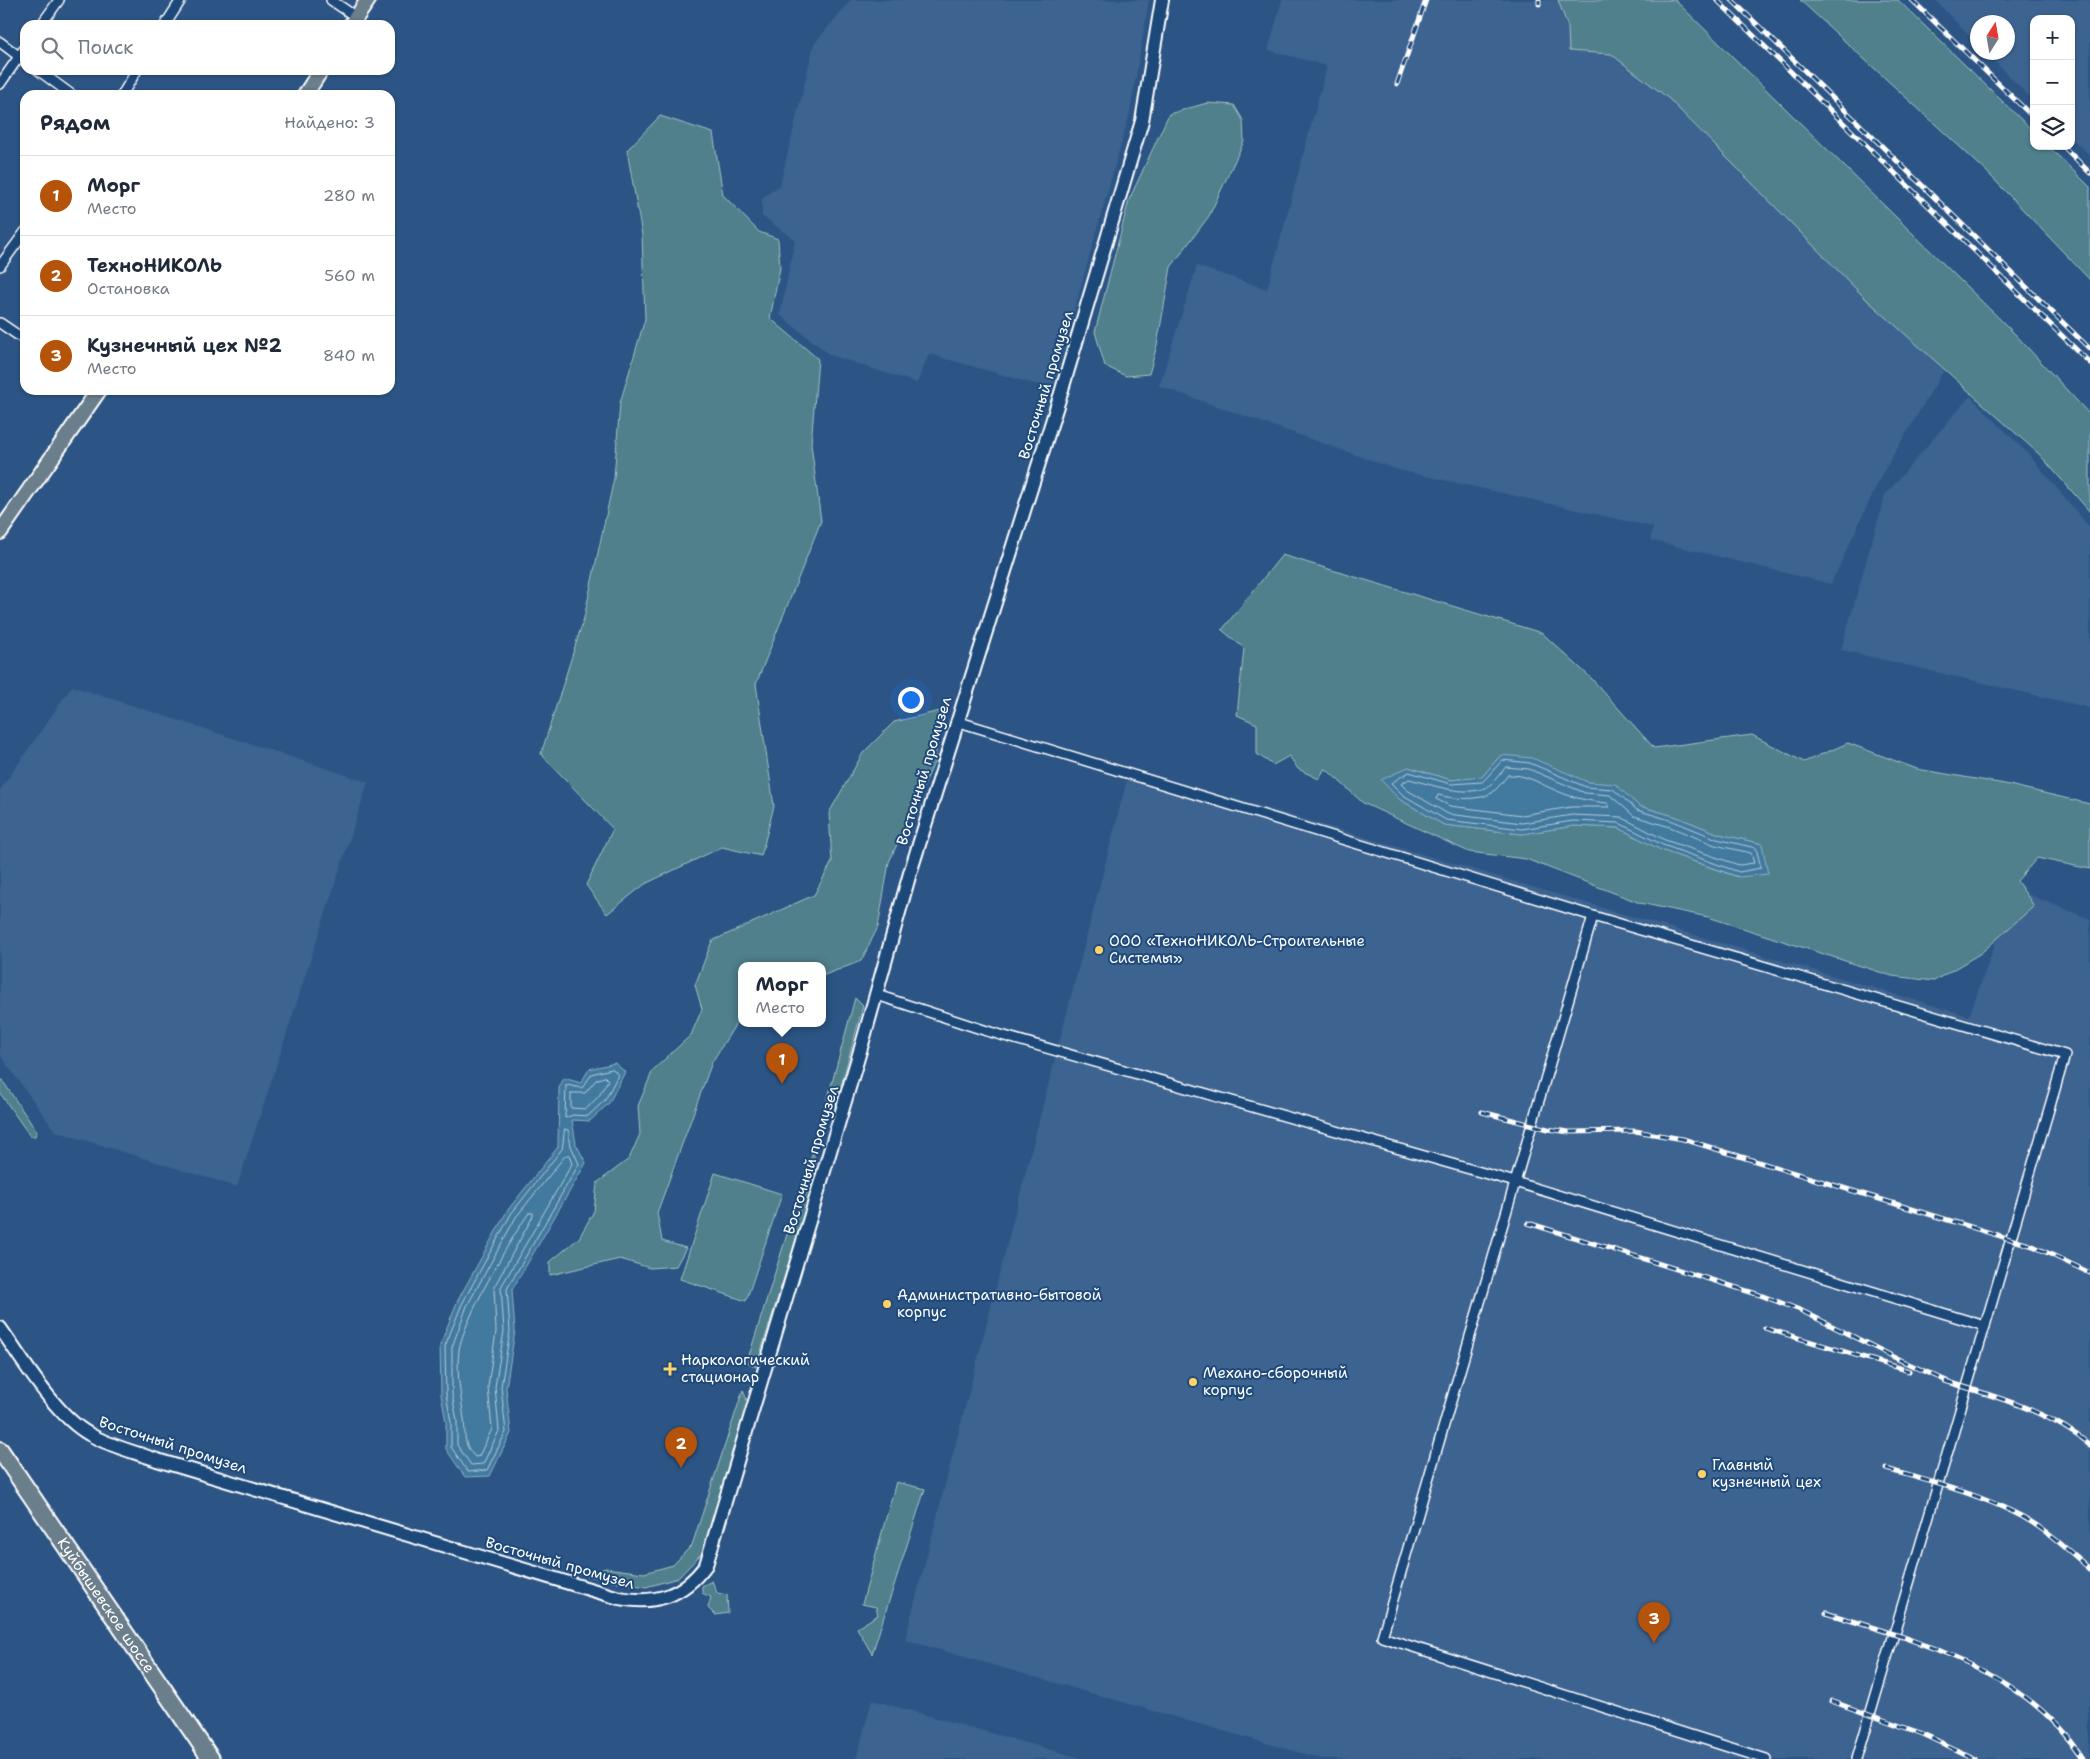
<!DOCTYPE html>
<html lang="ru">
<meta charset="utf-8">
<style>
body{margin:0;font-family:"Shantell Sans",sans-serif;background:#f6f6f7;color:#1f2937}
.controls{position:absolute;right:15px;top:15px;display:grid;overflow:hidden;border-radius:10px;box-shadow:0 1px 4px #0004}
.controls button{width:45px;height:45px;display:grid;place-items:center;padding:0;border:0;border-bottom:1px solid #e0e1e3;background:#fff;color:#1f2937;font:25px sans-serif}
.compass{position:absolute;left:1970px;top:15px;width:45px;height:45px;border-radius:50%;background:#fff;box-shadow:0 1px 4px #0004;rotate:11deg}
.you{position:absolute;left:910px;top:699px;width:18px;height:18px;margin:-12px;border:4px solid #fff;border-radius:50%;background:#1a73e8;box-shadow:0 0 0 8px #1a73e833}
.badge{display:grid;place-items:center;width:32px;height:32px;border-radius:50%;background:#b45309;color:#fff;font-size:16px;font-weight:700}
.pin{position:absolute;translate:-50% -41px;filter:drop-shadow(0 1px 2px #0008)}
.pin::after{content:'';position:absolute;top:26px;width:18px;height:15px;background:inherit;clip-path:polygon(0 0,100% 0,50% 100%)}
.popup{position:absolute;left:738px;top:962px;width:88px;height:65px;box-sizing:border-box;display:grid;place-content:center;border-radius:10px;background:#fff;filter:drop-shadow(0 1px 4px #0005);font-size:16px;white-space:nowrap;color:#747a83}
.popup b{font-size:19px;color:#1f2937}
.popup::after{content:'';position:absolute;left:50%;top:100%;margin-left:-10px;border:10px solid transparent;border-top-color:#fff}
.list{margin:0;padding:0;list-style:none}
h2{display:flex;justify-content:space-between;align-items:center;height:65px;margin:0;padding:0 20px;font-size:21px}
h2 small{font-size:16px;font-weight:400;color:#747a83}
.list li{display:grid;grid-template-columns:32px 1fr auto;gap:15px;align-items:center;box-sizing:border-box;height:80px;padding:0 20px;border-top:1px solid #e0e1e3}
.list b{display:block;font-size:19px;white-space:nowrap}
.list p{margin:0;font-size:16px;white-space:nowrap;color:#747a83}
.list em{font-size:16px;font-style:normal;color:#747a83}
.icon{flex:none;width:28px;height:28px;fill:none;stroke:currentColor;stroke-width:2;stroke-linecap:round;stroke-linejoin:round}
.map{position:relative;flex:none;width:2090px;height:1759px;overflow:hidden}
.search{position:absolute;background:#fff;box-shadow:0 1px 4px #0004;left:20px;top:20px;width:375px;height:55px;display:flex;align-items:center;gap:12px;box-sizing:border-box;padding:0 18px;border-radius:15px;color:#747a83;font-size:19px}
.panel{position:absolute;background:#fff;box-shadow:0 1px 4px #0004;left:20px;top:90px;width:375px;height:305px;border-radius:15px}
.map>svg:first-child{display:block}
</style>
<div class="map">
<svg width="2090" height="1759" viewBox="0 0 2090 1759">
<rect width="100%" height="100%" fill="#2c5585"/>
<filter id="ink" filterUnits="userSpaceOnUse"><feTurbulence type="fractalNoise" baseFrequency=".02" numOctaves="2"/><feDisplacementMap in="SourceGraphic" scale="10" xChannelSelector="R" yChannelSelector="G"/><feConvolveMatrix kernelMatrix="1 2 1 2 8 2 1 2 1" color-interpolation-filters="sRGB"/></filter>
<g filter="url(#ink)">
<g fill="#3c6390">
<path d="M851 0H1149L1130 112 1052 389 929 354 917 383 830 355 780 315 795 240 762 216V198L780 185 814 44Z"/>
<path d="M1282 0H1568L1944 370 1881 476 1831 584 1650 540 1653 527 1399 470 1159 386 1197 266 1267 289 1327 66 1268 50Z"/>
<path d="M1935 0H2090V155L2071 138V19H2034V101L1986 53 2008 52V22H1978L1977 44Z"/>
<path d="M1970 396 2031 457 2090 528V708L1841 650 1885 495Z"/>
<path d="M72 686 368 782 237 1187 55 1131 0 1055V790Z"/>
<path d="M1130 768 1969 1016 2015 889 2090 919V1759H1322L905 1640Z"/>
<path d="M872 1700 1084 1759H856Z"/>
</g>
<g fill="#50808b" stroke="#a8c0c5" fill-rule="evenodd">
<path d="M1558 0H1675L2014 333 2090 415V512L2040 455 1866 299 1668 98 1611 54 1569 51 1568 27Z"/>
<path d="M1800 0H1898L2034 132V146H2048L2090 187V280L1985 170Z"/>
<path d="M1207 103 1234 105 1243 120 1244 141 1209 216 1171 267 1157 345 1149 374 1126 376 1105 366 1095 332 1129 200 1169 114Z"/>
<path d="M660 116 713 133 723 195 759 232 778 239 780 268 770 318 818 359 811 444 821 521 756 684 774 806 761 856 722 847 645 884 607 914 586 885 613 829 541 754 584 618 614 478 620 403 645 319 642 235 627 150Z"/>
<path d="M1282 555 1542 633 1591 678 1654 748 1752 735 1804 762 1848 743 1917 769 2005 784 2090 804V869L2037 858 2017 881 2034 906 1981 953 1934 981 1892 976 1708 917 1640 903 1526 859 1469 852 1363 803 1325 768 1319 779 1298 769 1289 756 1273 765 1257 754V724L1237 715 1244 648 1222 630ZM1501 755 1588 782 1615 785 1639 806 1674 816 1719 834 1762 844 1738 877 1661 850 1619 828 1574 826 1522 834 1444 825 1399 799 1408 767 1451 780 1482 777Z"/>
<path d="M944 710 934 763 889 862 878 927 861 961 822 976V965H742V1014L712 1062 657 1213 662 1241 686 1248 676 1266 650 1268 620 1259 550 1275V1262L579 1238 594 1211 597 1183 629 1159 640 1134 638 1106 653 1070 691 1035 702 1009 695 985 712 941 814 895 832 862 829 813 863 753 894 722Z"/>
<path d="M855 998 863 1006 835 1108 827 1101Z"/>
<path d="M0 1077 37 1132 35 1136H30L0 1093Z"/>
<path d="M813 1151 817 1172 756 1367 747 1362Z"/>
<path d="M715 1173 782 1194 746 1301 680 1279Z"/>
<path d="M743 1390 748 1403 702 1553 678 1578 646 1587 583 1575 606 1568 644 1573 673 1565 692 1545Z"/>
<path d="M896 1482 925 1489 872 1654 857 1628 878 1615 876 1607 862 1604Z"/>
<path d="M712 1581 717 1593 727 1595 728 1613 715 1615 708 1608 711 1597 702 1593V1586Z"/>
</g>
<g fill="#437a9f" stroke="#8eafc5">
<path d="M1501 755 1532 758 1588 782 1615 784 1639 806 1674 816 1719 834 1762 844 1768 874 1739 877 1661 850 1619 828 1574 826 1522 834 1444 825 1399 799 1381 780 1408 767 1451 780 1482 777Z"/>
<path d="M615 1063 625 1072 609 1103 590 1121 572 1120 576 1144 586 1163 512 1290 515 1331 506 1388 511 1433 490 1476 465 1477 446 1449V1422L441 1395 440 1345 457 1302 507 1211 558 1147 559 1088 564 1078 581 1083 589 1069Z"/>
</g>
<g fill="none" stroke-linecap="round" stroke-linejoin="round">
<g stroke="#b4cad9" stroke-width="1">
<path d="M1503 760 1530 763 1586 787 1613 789 1637 810 1673 821 1717 839 1756 848 1761 868 1739 872 1663 845 1619 823 1573 821 1522 829 1446 820 1403 795 1391 783 1409 772 1451 784 1482 782Z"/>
<path d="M1506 767 1529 769 1585 793 1610 795 1634 816 1670 827 1715 845 1751 853 1754 863 1739 865 1665 840 1621 817 1572 815 1522 823 1448 814 1407 790 1401 784 1409 779C1430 784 1466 798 1487 787 1494 783 1500 773 1506 767Z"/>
<path d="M1508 775C1527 774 1540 784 1557 791 1573 798 1589 801 1607 803L1610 807H1571L1522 815 1450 806 1436 799 1438 795C1452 799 1479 801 1492 793 1498 788 1503 781 1508 775Z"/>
<path d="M613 1069 618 1075 605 1100 588 1116 573 1115 565 1118 566 1085 582 1088 592 1074Z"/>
<path d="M605 1077 608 1080 599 1096 586 1109 571 1108V1093H585L596 1080Z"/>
<path d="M565 1129 568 1130 571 1146 579 1164 507 1289 510 1331 501 1387 506 1432 487 1470 468 1472 451 1447V1422L446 1394 445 1346 462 1304 511 1214 562 1149Z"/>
<path d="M569 1155 572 1164 501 1287 504 1331 495 1387 499 1431 483 1464 471 1465 457 1445V1421L452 1394V1347L467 1306 516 1217 565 1156Z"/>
<path d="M529 1213H533V1216L494 1287 496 1331 488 1387 492 1429 479 1456 475 1457C462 1443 466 1436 464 1419 461 1396 456 1373 459 1350 463 1321 511 1237 529 1213Z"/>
</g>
<defs>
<g id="street">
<path d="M331 0 356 17"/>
<path d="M41 25 59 0"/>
<path d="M165 25 181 0"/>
<path d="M0 42 25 61"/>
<path d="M38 70 72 95"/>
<path d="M0 84 25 48"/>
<path d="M122 95 137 70"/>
<path d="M0 266 25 232"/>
<path d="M0 323 25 340"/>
<path d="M956 721 1593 916 2065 1055 1857 1759"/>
<path d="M1593 916 1382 1637 1766 1759"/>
<path d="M877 995 987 1031 1515 1182 1985 1326"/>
</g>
<path id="secondary" d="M0 1328C22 1359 55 1415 89 1434 109 1446 135 1452 157 1460L619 1598C656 1605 683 1596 706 1565L863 1041 910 873 1061 393 1142 121 1162 0"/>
<g id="primary">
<path d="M351 25 368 0"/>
<path d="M305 95 321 70"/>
<path d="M0 532 99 390"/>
</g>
<g id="highway">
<path id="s1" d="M0 1450 211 1759"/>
</g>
</defs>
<use href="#street" stroke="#fff" stroke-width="12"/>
<use href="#secondary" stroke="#fff" stroke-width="16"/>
<use href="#primary" stroke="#fff" stroke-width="18"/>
<use href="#highway" stroke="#fff" stroke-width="20"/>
<use href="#street" stroke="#1f4a7a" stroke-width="9"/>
<use href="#secondary" stroke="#1f4a7a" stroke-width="12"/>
<use href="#primary" stroke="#6b7e8b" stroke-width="14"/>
<use href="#highway" stroke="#6b7e8b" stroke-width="16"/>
<defs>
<g id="rail">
<path d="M1717 0 2090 363"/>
<path d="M1732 0 2090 349"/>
<path d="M1912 0 2034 118"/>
<path d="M1539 4V0"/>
<path d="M1397 84 1426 0"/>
<path d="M2063 146 2090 173"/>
<path d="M1482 1112 1548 1129 1569 1132 1635 1131 1683 1139 2033 1246 2090 1273"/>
<path d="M1528 1223 1760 1295 1800 1310 1900 1360 1951 1383"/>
<path d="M1765 1328 1909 1371"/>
<path d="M1945 1381C1996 1397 2048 1410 2090 1445"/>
<path d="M1886 1469C1932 1482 1980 1494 2023 1517 2048 1531 2069 1551 2090 1569"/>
<path d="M1826 1613C1923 1643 2025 1669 2084 1759"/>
<path d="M1831 1701 1923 1734 1976 1759"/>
</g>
</defs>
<use href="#rail" stroke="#fff" stroke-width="5"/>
<use href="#rail" stroke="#1f4a7a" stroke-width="3" stroke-dasharray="9" stroke-linecap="butt"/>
</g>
</g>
<g fill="#ffd166" stroke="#1f4a7a" stroke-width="2">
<circle cx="1099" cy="950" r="5"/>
<circle cx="887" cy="1304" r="5"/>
<path d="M667.5 1361.5h5v5h5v5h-5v5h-5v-5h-5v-5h5z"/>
<circle cx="1193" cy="1382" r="5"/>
<circle cx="1702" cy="1474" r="5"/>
</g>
<g text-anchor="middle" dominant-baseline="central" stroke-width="4" stroke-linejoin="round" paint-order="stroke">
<g font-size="15" fill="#fff" stroke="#1f4a7a">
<text transform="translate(1046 385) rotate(-73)">Восточный промузел</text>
<text transform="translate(924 771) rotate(-73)">Восточный промузел</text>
<text transform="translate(811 1160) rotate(-73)">Восточный промузел</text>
<text transform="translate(173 1445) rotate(18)">Восточный промузел</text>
<text transform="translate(560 1563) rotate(16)">Восточный промузел</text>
<text stroke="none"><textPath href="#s1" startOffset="188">Куйбышевское шоссе</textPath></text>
</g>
<g font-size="15" fill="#fff" stroke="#1f4a7a" text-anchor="start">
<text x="1109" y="941">ООО «ТехноНИКОЛЬ-Строительные<tspan x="1109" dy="17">Системы»</tspan></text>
<text x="897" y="1295">Административно-бытовой<tspan x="897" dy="17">корпус</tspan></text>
<text x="681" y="1360">Наркологический<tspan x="681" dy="17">стационар</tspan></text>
<text x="1203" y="1373">Механо-сборочный<tspan x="1203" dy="17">корпус</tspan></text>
<text x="1712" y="1465">Главный<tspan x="1712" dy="17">кузнечный цех</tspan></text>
</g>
</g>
</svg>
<div class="controls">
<button>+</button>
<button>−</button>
<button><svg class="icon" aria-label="layers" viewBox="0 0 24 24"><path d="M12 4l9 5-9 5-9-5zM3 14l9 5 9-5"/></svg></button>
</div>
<svg class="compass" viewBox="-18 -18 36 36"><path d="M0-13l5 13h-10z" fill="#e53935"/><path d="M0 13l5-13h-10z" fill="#747a83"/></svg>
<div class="you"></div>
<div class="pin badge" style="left:782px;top:1084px">1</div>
<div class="popup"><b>Морг</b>Место</div>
<div class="pin badge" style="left:681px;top:1468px">2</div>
<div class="pin badge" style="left:1654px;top:1643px">3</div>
<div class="search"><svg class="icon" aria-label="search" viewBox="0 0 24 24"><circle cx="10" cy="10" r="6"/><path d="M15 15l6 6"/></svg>Поиск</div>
<section class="panel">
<h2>Рядом<small>Найдено: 3</small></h2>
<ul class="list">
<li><span class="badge">1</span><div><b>Морг</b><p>Место</p></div><em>280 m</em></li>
<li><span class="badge">2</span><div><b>ТехноНИКОЛЬ</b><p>Остановка</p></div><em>560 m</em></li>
<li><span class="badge">3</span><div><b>Кузнечный цех №2</b><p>Место</p></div><em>840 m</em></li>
</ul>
</section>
</div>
